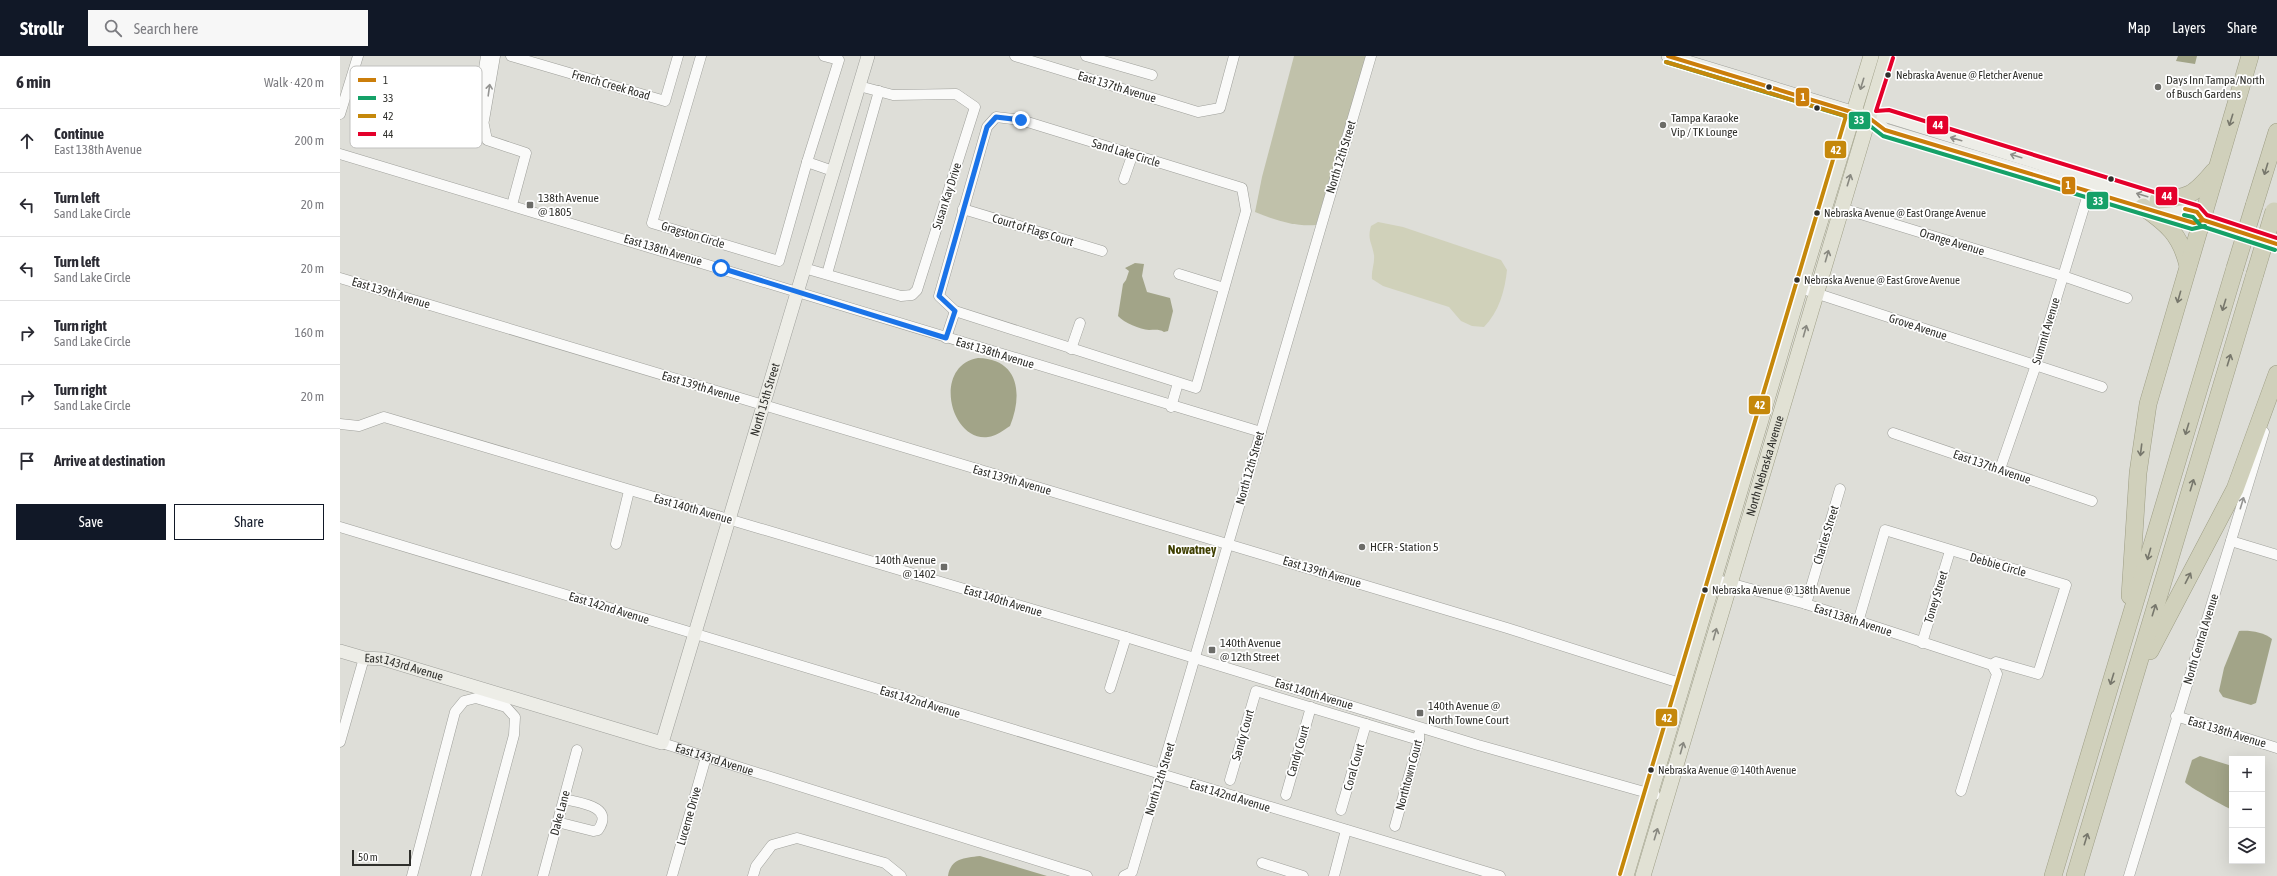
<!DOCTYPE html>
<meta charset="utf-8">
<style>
body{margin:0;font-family:"Asap Condensed",sans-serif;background:#f7f7f7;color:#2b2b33}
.controls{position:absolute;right:12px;bottom:12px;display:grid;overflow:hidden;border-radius:0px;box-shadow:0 4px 16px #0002}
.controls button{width:36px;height:36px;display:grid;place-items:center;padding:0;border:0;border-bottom:1px solid #e1e1e2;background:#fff;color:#2b2b33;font:20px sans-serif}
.scale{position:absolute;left:12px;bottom:10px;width:59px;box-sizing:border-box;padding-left:4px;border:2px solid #2f2f2b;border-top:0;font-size:11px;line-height:14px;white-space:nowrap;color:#2f2f2b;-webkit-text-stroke:3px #fff;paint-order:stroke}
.stop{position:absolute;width:12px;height:12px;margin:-9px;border:3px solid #1a73e8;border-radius:50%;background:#fff}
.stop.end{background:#1a73e8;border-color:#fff;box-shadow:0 1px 4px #0008}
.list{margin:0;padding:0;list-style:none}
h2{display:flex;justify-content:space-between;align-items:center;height:52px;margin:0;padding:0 16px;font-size:17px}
h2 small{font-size:13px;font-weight:400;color:#7c7c81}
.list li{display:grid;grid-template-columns:26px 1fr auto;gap:12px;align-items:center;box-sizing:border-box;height:64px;padding:0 16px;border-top:1px solid #e1e1e2}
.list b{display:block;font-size:15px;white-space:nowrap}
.list p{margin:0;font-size:13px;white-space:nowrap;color:#7c7c81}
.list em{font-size:13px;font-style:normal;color:#7c7c81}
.actions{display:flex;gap:8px;padding:12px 16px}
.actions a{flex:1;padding:9px 0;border:1px solid #111827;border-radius:0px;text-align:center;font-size:14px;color:#111827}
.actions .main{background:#111827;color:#fff}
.icon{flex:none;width:22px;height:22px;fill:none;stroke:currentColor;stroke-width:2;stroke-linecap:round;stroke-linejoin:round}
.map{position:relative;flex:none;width:1937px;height:820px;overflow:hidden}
header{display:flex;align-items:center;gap:24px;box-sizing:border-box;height:56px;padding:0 20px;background:#111827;color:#fff}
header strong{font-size:19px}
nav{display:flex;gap:22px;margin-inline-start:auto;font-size:14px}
.search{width:280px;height:36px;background:#f7f7f7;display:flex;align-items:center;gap:10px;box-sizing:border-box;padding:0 14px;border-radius:0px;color:#7c7c81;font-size:15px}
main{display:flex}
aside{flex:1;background:#fff}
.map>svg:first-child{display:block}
</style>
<header>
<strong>Strollr</strong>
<div class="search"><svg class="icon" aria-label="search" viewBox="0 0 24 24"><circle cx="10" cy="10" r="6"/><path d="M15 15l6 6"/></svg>Search here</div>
<nav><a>Map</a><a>Layers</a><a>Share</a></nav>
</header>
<main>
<aside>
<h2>6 min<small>Walk · 420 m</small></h2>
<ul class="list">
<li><svg class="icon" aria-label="ahead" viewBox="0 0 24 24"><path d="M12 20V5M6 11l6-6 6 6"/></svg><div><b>Continue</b><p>East 138th Avenue</p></div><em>200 m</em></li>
<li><svg class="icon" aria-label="left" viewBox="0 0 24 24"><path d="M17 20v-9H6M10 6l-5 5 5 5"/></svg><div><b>Turn left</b><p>Sand Lake Circle</p></div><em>20 m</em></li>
<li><svg class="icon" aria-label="left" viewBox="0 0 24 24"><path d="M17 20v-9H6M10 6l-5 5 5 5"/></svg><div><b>Turn left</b><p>Sand Lake Circle</p></div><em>20 m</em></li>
<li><svg class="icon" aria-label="right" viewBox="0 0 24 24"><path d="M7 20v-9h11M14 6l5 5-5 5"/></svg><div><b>Turn right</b><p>Sand Lake Circle</p></div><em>160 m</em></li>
<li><svg class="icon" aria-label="right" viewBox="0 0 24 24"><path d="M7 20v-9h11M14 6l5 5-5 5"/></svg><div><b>Turn right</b><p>Sand Lake Circle</p></div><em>20 m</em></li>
<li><svg class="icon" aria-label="arrive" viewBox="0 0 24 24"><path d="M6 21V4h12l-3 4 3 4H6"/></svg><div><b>Arrive at destination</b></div></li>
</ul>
<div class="actions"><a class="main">Save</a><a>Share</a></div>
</aside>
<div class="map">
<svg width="1937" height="820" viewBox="0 0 1937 820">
<rect width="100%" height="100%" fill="#deded8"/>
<path fill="#d0d1ba" d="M1038 166 1063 171 1161 204 1167 214C1165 234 1159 256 1144 271L1132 270 1121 265 1109 251 1043 230 1032 223C1031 215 1035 207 1034 199 1032 186 1027 184 1031 170Z"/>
<path fill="#c0c1aa" d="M954 0H1026L976 169C956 171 934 164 915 156L922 121Z"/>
<g fill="#a2a488">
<path d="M1838 0H1857L1855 8 1836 5Z"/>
<path d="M795 207 804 208 802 220 807 236 830 242 833 255 828 275 824 276C819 273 815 274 809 274 800 273 784 267 778 260L783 228 786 224 789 215 785 212Z"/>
<path d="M638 302C679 303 683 338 670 370 664 374 656 380 648 381 610 386 592 310 638 302Z"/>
<path d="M1899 575C1909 574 1924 576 1932 583L1916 647 1911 649 1883 641 1879 635 1884 612Z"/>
<path d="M1860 700 1892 710V754C1886 751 1847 730 1845 726L1852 704Z"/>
<path d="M640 800 707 820H608C611 802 624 802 640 800Z"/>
</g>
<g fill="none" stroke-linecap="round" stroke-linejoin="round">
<defs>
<g id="street">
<path d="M146 0 139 45 147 84 186 97 172 149"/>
<path d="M171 0 325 45 338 0"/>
<path d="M361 0 312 167 439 205 467 106 499 4 484 0"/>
<path d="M675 0 858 56 880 52 894 0"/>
<path d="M746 0 812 19"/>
<path d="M0 58 18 0"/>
<path d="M656 61 681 64 902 132 906 155 856 332 615 255 599 240 647 71Z"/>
<path d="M144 64 155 0"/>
<path d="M0 98 921 376"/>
<path d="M467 106 493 115"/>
<path d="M784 123 792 100"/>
<path d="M1501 152 1723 220 1787 242"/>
<path d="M623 153 762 195"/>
<path d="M464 212 561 240 572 239 577 234 635 51 616 38 553 39 519 30"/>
<path d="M487 218 539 35"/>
<path d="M839 218 884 232"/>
<path d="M0 222 1167 572 1343 628"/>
<path d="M1460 232 1762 331"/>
<path d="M606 282 615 255"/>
<path d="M731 293 740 267"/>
<path d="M831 351 838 327"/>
<path d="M0 368 19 370 44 361 786 581 1138 689 1315 739"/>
<path d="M1553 377 1752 445"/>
<path d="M1660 413 1696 309 1749 135"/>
<path d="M0 471 1160 820"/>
<path d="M1891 485 1937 499"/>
<path d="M276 488 289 435"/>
<path d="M1374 523 1466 548 1652 609 1657 618 1621 735"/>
<path d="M1466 548 1500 433"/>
<path d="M1518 566 1545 474 1726 529 1698 618 1656 606 1652 609"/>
<path d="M1582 587 1610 495"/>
<path d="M770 632 786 581"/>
<path d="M1836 660 1937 692"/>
<path d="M0 686 24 602"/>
<path id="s1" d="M322 687 747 820"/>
<path d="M890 724 916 635 1079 684"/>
<path d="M946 739 971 651"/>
<path d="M1001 754 1026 668"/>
<path d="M217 766 253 775 258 774C275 750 240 747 224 743"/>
<path d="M1055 770 1079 684V678"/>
<path d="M922 807 963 820"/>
<path d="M72 820 115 656 124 645 136 642 166 651 175 661 174 679 136 820"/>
<path d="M203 820 237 694"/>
<path d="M332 820 366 701"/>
<path d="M413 820 416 810 432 789 457 782 545 807 561 820"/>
<path d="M784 820 792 816 1031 0"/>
<path d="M994 820 1006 774"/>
<path d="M1789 820 1924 376"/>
</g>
<g id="secondary">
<path d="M1328 0 1528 61 1545 74 1854 167 1863 164"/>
<path d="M1528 61 1547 60 1857 156 1863 164 1937 188"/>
<path id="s2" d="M0 595 24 602 43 603 322 687 528 0"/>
</g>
<g id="primary">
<path d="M1286 820 1460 232 1531 0"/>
<path id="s3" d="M1303 820 1547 0"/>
</g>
<g id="highway">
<path d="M1818 144C1849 142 1854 139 1874 115"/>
<path d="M1914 150 1937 76"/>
<path d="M1803 151C1828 168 1841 180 1848 210"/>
<path d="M1790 540 1798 417 1808 348 1910 0"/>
<path d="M1810 595 1895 433 1937 318"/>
<path d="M1713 820 1895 212"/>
<path d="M1735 820 1915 218"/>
</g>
</defs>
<use href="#street" stroke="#9e9f9a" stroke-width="11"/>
<use href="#secondary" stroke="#9e9f9a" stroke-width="14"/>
<use href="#primary" stroke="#9d9d84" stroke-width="16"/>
<use href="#highway" stroke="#9d9d84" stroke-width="18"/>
<use href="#street" stroke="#fafaf9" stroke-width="10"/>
<use href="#secondary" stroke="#edede7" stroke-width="13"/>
<use href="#primary" stroke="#e1e1d4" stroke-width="15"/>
<use href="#highway" stroke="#d0d0bb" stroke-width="17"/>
<defs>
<g id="highway-bridge">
<path d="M1895 212 1914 150"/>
<path d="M1915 218 1934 155"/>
</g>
</defs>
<use href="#highway-bridge" stroke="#9d9d84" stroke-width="18" stroke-linecap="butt"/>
<use href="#highway-bridge" stroke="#d0d0bb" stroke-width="17"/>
<defs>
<g id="bus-1">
<path d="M1328 0 1528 61 1545 74 1854 167 1863 164"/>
<path d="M1845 153 1857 156 1863 164 1937 188"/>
</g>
<g id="bus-2">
<path d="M1326 6 1525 66 1543 80 1852 173 1865 170"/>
<path d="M1844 159 1853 161 1861 170 1935 194"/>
</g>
<path id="bus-3" d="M1280 818 1506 60 1326 6"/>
<path id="bus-4" d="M1553 2 1536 55 1549 54 1859 150 1867 159 1937 182"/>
</defs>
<use href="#bus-1" stroke="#fff" stroke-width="7"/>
<use href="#bus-2" stroke="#fff" stroke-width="7"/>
<use href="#bus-3" stroke="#fff" stroke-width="7"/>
<use href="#bus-4" stroke="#fff" stroke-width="7"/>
<use href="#bus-1" stroke="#cb7e0b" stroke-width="4"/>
<use href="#bus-2" stroke="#15a168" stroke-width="4"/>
<use href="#bus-3" stroke="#c5880b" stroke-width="4"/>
<use href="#bus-4" stroke="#e4002b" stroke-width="4"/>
</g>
<defs><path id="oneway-shaft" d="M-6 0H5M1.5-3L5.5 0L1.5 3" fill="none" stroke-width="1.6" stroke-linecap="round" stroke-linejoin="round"/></defs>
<g stroke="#888880">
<use href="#oneway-shaft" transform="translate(1522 28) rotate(107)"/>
<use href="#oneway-shaft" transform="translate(1509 124) rotate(-73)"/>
<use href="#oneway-shaft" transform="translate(1487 200) rotate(-74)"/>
<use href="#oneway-shaft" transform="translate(1465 275) rotate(-74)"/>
<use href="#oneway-shaft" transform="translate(1375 578) rotate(-74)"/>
<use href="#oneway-shaft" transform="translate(1342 692) rotate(-74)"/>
<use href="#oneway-shaft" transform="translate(1316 778) rotate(-73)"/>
</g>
<g stroke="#949492">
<use href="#oneway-shaft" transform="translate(149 34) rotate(-82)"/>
<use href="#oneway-shaft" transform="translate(1902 447) rotate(-73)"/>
</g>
<g stroke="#77776c">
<use href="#oneway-shaft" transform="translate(1891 64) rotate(107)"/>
<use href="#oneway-shaft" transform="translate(1926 113) rotate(107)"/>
<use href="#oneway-shaft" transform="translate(1839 241) rotate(106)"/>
<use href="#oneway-shaft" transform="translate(1884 249) rotate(107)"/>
<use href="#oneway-shaft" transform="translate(1889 304) rotate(-73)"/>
<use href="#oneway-shaft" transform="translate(1847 373) rotate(107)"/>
<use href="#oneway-shaft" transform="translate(1801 394) rotate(97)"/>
<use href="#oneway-shaft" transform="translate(1852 429) rotate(-73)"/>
<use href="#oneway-shaft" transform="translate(1809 498) rotate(106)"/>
<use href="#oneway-shaft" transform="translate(1848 522) rotate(-63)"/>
<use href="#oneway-shaft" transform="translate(1814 554) rotate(-73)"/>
<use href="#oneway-shaft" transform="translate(1772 623) rotate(107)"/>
<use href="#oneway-shaft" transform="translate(1746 783) rotate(-73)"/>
</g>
<g stroke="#8e8e89">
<use href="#oneway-shaft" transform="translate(1616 83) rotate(-164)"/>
<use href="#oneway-shaft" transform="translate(1676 100) rotate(-163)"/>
<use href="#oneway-shaft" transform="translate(1802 139) rotate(-163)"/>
</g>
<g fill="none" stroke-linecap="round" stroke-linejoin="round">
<path stroke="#1a73e8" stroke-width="5" d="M381 212 606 282 615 255 599 240 647 71 656 61 681 64"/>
</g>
<g fill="#2f2f2b" stroke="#fff" stroke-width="1.5">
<circle cx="1548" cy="19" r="3.5"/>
<circle cx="1429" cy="31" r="3.5"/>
<circle cx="1477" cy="52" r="3.5"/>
<circle cx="1771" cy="123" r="3.5"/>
<circle cx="1477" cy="157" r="3.5"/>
<circle cx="1457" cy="224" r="3.5"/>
<circle cx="1365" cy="534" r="3.5"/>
<circle cx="1311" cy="714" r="3.5"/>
</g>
<g fill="#6c6c68" stroke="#fff" stroke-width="1.5">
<circle cx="1818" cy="31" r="4"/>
<circle cx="1323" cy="69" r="4"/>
<rect x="186" y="145" width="8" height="8" rx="2"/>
<circle cx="1022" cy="491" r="4"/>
<rect x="600" y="507" width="8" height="8" rx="2"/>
<rect x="868" y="590" width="8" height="8" rx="2"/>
<rect x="1076" y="653" width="8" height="8" rx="2"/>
</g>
<g text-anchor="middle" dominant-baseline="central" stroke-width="3.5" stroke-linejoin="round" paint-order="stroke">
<g font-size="11" fill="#2f2f2b" stroke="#fff" text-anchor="start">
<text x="1556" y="19">Nebraska Avenue @ Fletcher Avenue</text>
<text x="1484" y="157">Nebraska Avenue @ East Orange Avenue</text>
<text x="1464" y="224">Nebraska Avenue @ East Grove Avenue</text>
<text x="1372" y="534">Nebraska Avenue @ 138th Avenue</text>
<text x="1318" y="714">Nebraska Avenue @ 140th Avenue</text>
</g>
<g font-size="12" fill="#2f2f2b" stroke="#fff" text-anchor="start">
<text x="1826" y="24">Days Inn Tampa/North<tspan x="1826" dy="14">of Busch Gardens</tspan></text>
<text x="1331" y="62">Tampa Karaoke<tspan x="1331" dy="14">Vip / TK Lounge</tspan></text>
<text x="198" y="142">138th Avenue<tspan x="198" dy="14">@ 1805</tspan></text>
<text x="1030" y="491">HCFR - Station 5</text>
<text x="596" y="504" text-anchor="end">140th Avenue<tspan x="596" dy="14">@ 1402</tspan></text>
<text x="880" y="587">140th Avenue<tspan x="880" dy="14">@ 12th Street</tspan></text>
<text x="1088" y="650">140th Avenue @<tspan x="1088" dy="14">North Towne Court</tspan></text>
</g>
<g font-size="12" fill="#2f2f2b" stroke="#fff">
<text transform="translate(271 29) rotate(16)">French Creek Road</text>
<text transform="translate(777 31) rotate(17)">East 137th Avenue</text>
<text transform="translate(786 97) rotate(17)">Sand Lake Circle</text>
<text transform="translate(1001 101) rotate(-73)">North 12th Street</text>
<text transform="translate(607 140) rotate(-72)">Susan Kay Drive</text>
<text transform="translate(693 174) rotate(17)">Court of Flags Court</text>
<text transform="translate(353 179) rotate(17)">Gragston Circle</text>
<text transform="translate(1612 186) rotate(17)">Orange Avenue</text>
<text transform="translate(323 194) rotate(17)">East 138th Avenue</text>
<text transform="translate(51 237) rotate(17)">East 139th Avenue</text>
<text transform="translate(1578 271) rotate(18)">Grove Avenue</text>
<text transform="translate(1706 275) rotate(-73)">Summit Avenue</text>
<text transform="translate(655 297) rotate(17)">East 138th Avenue</text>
<text transform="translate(361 331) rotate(17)">East 139th Avenue</text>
<text stroke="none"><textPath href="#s2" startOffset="694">North 15th Street</textPath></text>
<text stroke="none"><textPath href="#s3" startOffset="428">North Nebraska Avenue</textPath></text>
<text transform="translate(1652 411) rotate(19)">East 137th Avenue</text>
<text transform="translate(910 412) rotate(-74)">North 12th Street</text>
<text transform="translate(672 424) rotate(16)">East 139th Avenue</text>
<text transform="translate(353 453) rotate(16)">East 140th Avenue</text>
<text transform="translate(1486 479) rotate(-73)">Charles Street</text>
<text transform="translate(1658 509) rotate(16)">Debbie Circle</text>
<text transform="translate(982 516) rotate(17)">East 139th Avenue</text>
<text transform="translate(1596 541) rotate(-73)">Toney Street</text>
<text transform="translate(663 545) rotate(17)">East 140th Avenue</text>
<text transform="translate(269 552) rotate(17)">East 142nd Avenue</text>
<text transform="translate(1513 564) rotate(18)">East 138th Avenue</text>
<text transform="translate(1861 583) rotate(-73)">North Central Avenue</text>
<text stroke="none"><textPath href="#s2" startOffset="66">East 143rd Avenue</textPath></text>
<text transform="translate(974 638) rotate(17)">East 140th Avenue</text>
<text transform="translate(580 646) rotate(17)">East 142nd Avenue</text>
<text transform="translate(1887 676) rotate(17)">East 138th Avenue</text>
<text transform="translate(903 679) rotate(-74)">Sandy Court</text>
<text transform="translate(958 695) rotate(-74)">Candy Court</text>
<text stroke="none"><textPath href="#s1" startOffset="55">East 143rd Avenue</textPath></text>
<text transform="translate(1014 711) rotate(-74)">Coral Court</text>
<text transform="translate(1069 719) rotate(-75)">Northtown Court</text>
<text transform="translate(820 723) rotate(-73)">North 12th Street</text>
<text transform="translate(890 740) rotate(17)">East 142nd Avenue</text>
<text transform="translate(220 757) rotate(-75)">Dake Lane</text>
<text transform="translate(349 760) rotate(-74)">Lucerne Drive</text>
</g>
<g font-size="13" font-weight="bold" fill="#3f3f00" stroke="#fff">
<text x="852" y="493">Nowatney</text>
</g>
</g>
<rect x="10" y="10" width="132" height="82" rx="6" fill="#fff" stroke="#c1c1bf" stroke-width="1"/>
<rect x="18" y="22" width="18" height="4" fill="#cb7e0b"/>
<rect x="18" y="40" width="18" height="4" fill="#15a168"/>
<rect x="18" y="58" width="18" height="4" fill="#c5880b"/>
<rect x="18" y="76" width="18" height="4" fill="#e4002b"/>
<g font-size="11" fill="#2f2f2b">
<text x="43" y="28">1</text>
<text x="43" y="46">33</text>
<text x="43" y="64">42</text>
<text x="43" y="82">44</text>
</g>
<g stroke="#fff" stroke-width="1.5">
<rect x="1455" y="31" width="15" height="20" rx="4" fill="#cb7e0b"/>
<rect x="1508" y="55" width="23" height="19" rx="4" fill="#15a168"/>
<rect x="1586" y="59" width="23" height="20" rx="4" fill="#e4002b"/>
<rect x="1484" y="84" width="23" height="19" rx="4" fill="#c5880b"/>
<rect x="1721" y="120" width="15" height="19" rx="4" fill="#cb7e0b"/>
<rect x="1815" y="130" width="23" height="20" rx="4" fill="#e4002b"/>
<rect x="1746" y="135" width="23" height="19" rx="4" fill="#15a168"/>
<rect x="1408" y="339" width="23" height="20" rx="4" fill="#c5880b"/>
<rect x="1315" y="652" width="23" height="19" rx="4" fill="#c5880b"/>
</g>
<g font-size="11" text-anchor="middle" font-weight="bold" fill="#fff">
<text x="1463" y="45">1</text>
<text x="1519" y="68">33</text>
<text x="1598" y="73">44</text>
<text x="1496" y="98">42</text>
<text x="1728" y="133">1</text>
<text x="1827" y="144">44</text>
<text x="1758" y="149">33</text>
<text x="1420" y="353">42</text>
<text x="1327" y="666">42</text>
</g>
</svg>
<div class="controls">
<button>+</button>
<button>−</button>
<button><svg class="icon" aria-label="layers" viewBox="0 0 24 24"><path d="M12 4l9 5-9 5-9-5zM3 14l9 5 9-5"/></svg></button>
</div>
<div class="scale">50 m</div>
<div class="stop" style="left:381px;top:212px"></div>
<div class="stop end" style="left:681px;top:64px"></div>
</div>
</main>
